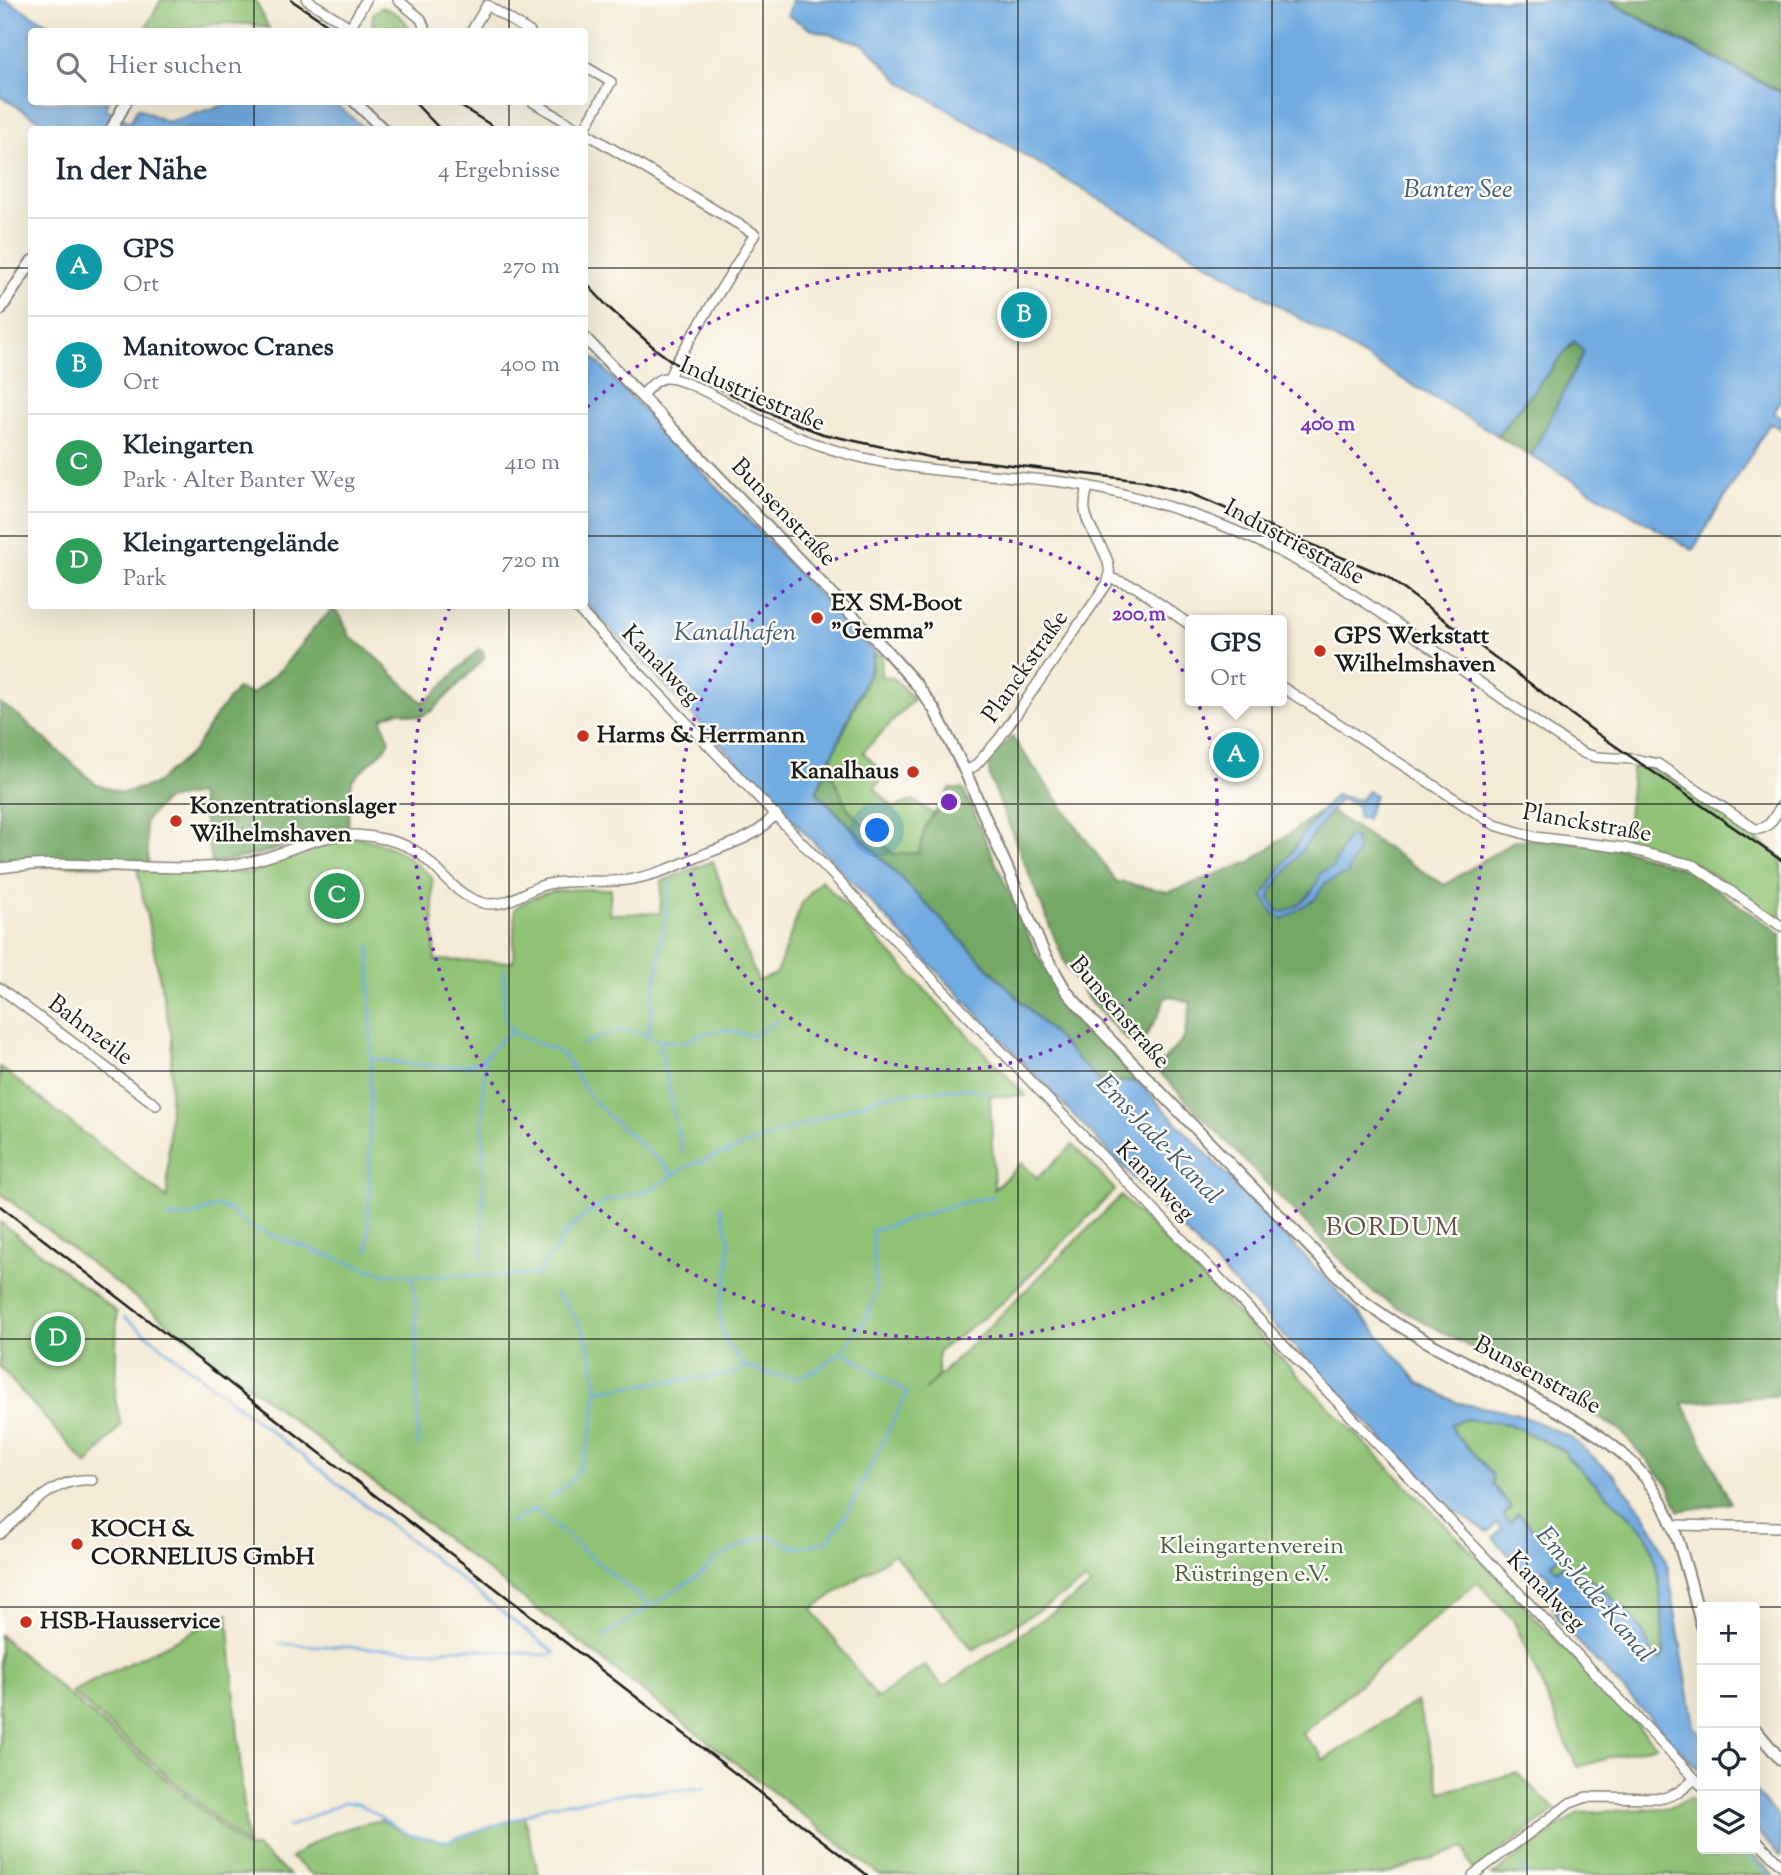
<!DOCTYPE html>
<html lang="de">
<meta charset="utf-8">
<style>
body{margin:0;font-family:"Sorts Mill Goudy",serif;background:#f2f2f3;color:#1f2937}
.controls{position:absolute;right:21px;bottom:21px;display:grid;overflow:hidden;border-radius:7px;box-shadow:0 7px 28px #0002}
.controls button{width:63px;height:63px;display:grid;place-items:center;padding:0;border:0;border-bottom:2px solid #e0e1e3;background:#fff;color:#1f2937;font:35px sans-serif}
.you{position:absolute;left:878px;top:831px;width:24px;height:24px;margin:-18px;border:5px solid #fff;border-radius:50%;background:#1a73e8;box-shadow:0 0 0 10px #1a73e833}
.badge{display:grid;place-items:center;width:46px;height:46px;border-radius:50%;background:#111827;color:#fff;font-size:23px;font-weight:700}
.pin{position:absolute;translate:-50% -50%;border:4px solid #fff;box-shadow:0 2px 7px #0006}
.popup{position:absolute;left:1185px;top:615px;width:102px;height:91px;box-sizing:border-box;display:grid;place-content:center;border-radius:7px;background:#fff;filter:drop-shadow(0 2px 5px #0005);font-size:23px;white-space:nowrap;color:#747a83}
.popup b{font-size:26px;color:#1f2937}
.popup::after{content:'';position:absolute;left:50%;top:100%;margin-left:-14px;border:14px solid transparent;border-top-color:#fff}
.list{margin:0;padding:0;list-style:none}
h2{display:flex;justify-content:space-between;align-items:center;height:91px;margin:0;padding:0 28px;font-size:30px}
h2 small{font-size:23px;font-weight:400;color:#747a83}
.list li{display:grid;grid-template-columns:46px 1fr auto;gap:21px;align-items:center;box-sizing:border-box;height:98px;padding:0 28px;border-top:2px solid #e0e1e3}
.list b{display:block;font-size:26px;white-space:nowrap}
.list p{margin:0;font-size:23px;white-space:nowrap;color:#747a83}
.list em{font-size:23px;font-style:normal;color:#747a83}
.icon{flex:none;width:38px;height:38px;fill:none;stroke:currentColor;stroke-width:2;stroke-linecap:round;stroke-linejoin:round}
.map{position:relative;flex:none;width:1781px;height:1875px;overflow:hidden}
.search{position:absolute;background:#fff;box-shadow:0 7px 28px #0002;left:28px;top:28px;width:560px;height:77px;display:flex;align-items:center;gap:18px;box-sizing:border-box;padding:0 24px;border-radius:7px;color:#747a83;font-size:26px}
.panel{position:absolute;background:#fff;box-shadow:0 7px 28px #0002;left:28px;top:126px;width:560px;height:483px;border-radius:7px}
.map>svg:first-child{display:block}
</style>
<div class="map">
<svg width="1781" height="1875" viewBox="0 0 1781 1875">
<rect width="100%" height="100%" fill="#fdfcf7"/>
<filter id="ink" filterUnits="userSpaceOnUse"><feTurbulence type="fractalNoise" baseFrequency=".0143" numOctaves="2"/><feDisplacementMap in="SourceGraphic" scale="14" xChannelSelector="R" yChannelSelector="G"/><feConvolveMatrix kernelMatrix="1 2 1 2 8 2 1 2 1" color-interpolation-filters="sRGB"/></filter>
<filter id="wash" filterUnits="userSpaceOnUse"><feTurbulence type="fractalNoise" baseFrequency=".00686" numOctaves="4" result="noise"/><feDisplacementMap in="SourceGraphic" scale="28" xChannelSelector="R" yChannelSelector="G"/><feGaussianBlur stdDeviation="1.57" result="paint"/><feColorMatrix in="noise" values="0 0 0 0 0 0 0 0 0 0 0 0 0 0 0 0 0 1.4 0 .05"/><feComposite in="paint" operator="in"/></filter>
<g filter="url(#wash)">
<rect width="100%" height="100%" fill="#f4ebd6"/>
<g fill="#8fc274" stroke="#566f48" stroke-width="2" fill-rule="evenodd">
<path d="M161 0H255L269 28 250 24 222 23 190 27 181 31H144Z"/>
<path d="M381 7C392 10 407 18 410 31H380L372 24 373 14Z"/>
<path d="M874 653 882 656 881 676 893 678 914 699 863 752 885 775 874 788 894 808 913 800 933 814 925 828 919 853 893 854 848 809 828 766 872 669Z"/>
<path d="M1633 760 1654 766 1781 857V922L1694 863 1626 843Z"/>
<path d="M356 837C393 845 404 852 432 877L435 960 513 962 515 908C546 886 575 889 611 889L609 914 660 913 662 881 713 861 729 909 758 981 776 974 802 903 821 880 1026 1096H990L994 1189 1022 1163 1037 1178 1073 1145 1115 1190 1002 1303 938 1352V1376L925 1390 1121 1196 1490 1570 1656 1745 1577 1767 1513 1619 1477 1582 1302 1734 1319 1751 1323 1760 1417 1701 1441 1792 1517 1773 1556 1810 1473 1872 1464 1848 1383 1875H880L0 1193V1067L167 1198 172 1039 137 868 252 873 286 854 324 840ZM894 1554 973 1650 1086 1581 1091 1586 943 1687 925 1665 873 1701 877 1698 812 1609Z"/>
<path d="M0 1222 117 1312 115 1398 121 1425 87 1465 0 1367Z"/>
<path d="M1465 1419 1509 1424 1565 1451 1567 1457 1643 1529C1664 1565 1661 1613 1664 1653L1662 1658 1658 1661 1652 1655 1642 1630 1568 1562 1558 1572 1551 1564 1559 1556 1519 1514 1510 1522 1503 1516 1511 1507 1493 1485 1492 1474 1455 1434 1450 1424Z"/>
<path d="M228 1614 247 1846 71 1692Z"/>
<path d="M0 1635 245 1848H257L290 1875H0Z"/>
<path d="M1689 1798 1702 1803V1849H1748L1773 1875H1492L1578 1813 1664 1808 1677 1805Z"/>
<path d="M524 1816 539 1875H313L291 1858C321 1834 346 1827 382 1820L410 1835 446 1841Z"/>
</g>
<g fill="#73a866" stroke="#486241" stroke-width="2">
<path d="M1609 0H1781V91L1673 36Z"/>
<path d="M1574 342 1584 352 1531 456 1497 436Z"/>
<path d="M333 609 341 616 350 637 366 648 422 702 428 700 479 649 483 652 484 659 432 711 420 717 399 711 384 717 382 720 390 741 384 750 352 780 348 827 323 830 272 851 212 864 199 794 165 800 145 821 149 865 0 866V703L18 715 97 785 123 793 155 784 193 751 214 718 237 689 252 694 282 668 315 627Z"/>
<path d="M1012 737 1116 881 1169 892 1250 862 1325 808 1444 885 1514 841 1539 838 1624 849 1690 871 1781 934V1395L1683 1403 1731 1503 1679 1511 1669 1486 1619 1429 1393 1305 1370 1290 1156 1069 1184 1038 1191 1003 1171 996 1165 998 1158 1016 1141 1044 1129 1042 1090 1002 1066 966 990 778 988 762Z"/>
<path d="M828 766 848 809 893 854 919 853 925 828 950 789H963L1035 951 1059 993 1137 1080 1101 1083 817 792Z"/>
</g>
<g fill="#71abe1" stroke="#46647e" stroke-width="2" fill-rule="evenodd">
<path d="M0 0H6L60 31 32 32V102H108L105 109 130 122 138 108 167 122 235 102H333L366 129H53L0 96Z"/>
<path d="M792 0H1607L1672 37 1781 93V400L1774 413 1781 418V429L1770 423 1693 550 1531 456 1584 352 1574 341 1497 435 901 82 864 44 810 29 788 15Z"/>
<path d="M585 349 874 652 870 669 816 792 1101 1083 1137 1081 1370 1325 1419 1383 1458 1403 1515 1413 1569 1436 1614 1475 1644 1513 1659 1541 1668 1568 1694 1726 1702 1735V1773L1562 1625 1542 1587 1550 1579 1543 1571 1533 1581 1493 1538 1502 1529 1497 1523 1488 1532 1446 1506 585 602ZM1465 1419 1509 1424 1565 1451 1567 1457 1643 1529C1664 1565 1661 1613 1664 1653L1662 1658 1658 1660C1649 1652 1648 1641 1642 1631 1624 1602 1593 1583 1567 1562L1557 1571 1551 1564 1559 1556 1518 1513 1510 1522 1503 1516 1511 1508 1493 1485 1492 1474 1455 1434 1451 1424Z"/>
<path d="M1368 791 1375 795 1366 819 1359 818 1357 812 1358 806 1340 799 1271 892 1270 898 1278 911 1285 912C1306 900 1313 896 1321 872L1333 867 1347 838 1351 836 1355 837 1357 851 1347 874 1325 883 1315 899 1283 919 1273 913 1263 896 1304 833 1335 795 1360 800Z"/>
<path d="M1755 1791 1781 1820V1856L1755 1829Z"/>
</g>
<g fill="none" stroke-linecap="round" stroke-linejoin="round">
<g stroke="#71abe1" stroke-width="2.5">
<path d="M370 945 371 1058C392 1062 457 1072 476 1063 492 1056 495 1039 513 1032"/>
<path d="M504 969C505 982 502 1012 507 1023 517 1044 544 1040 561 1054 570 1060 582 1087 591 1098 616 1127 648 1147 674 1175"/>
<path d="M648 1035 670 880"/>
<path d="M659 1041 685 1042 704 1033 726 1030 751 1036 777 1021"/>
<path d="M581 1045C609 1031 630 1024 659 1041L682 1153"/>
<path d="M720 1206 730 1241 727 1280 719 1311 725 1342 745 1366 768 1374 797 1378 818 1369 842 1351"/>
<path d="M166 1218 188 1217 218 1206 232 1211 246 1225 320 1253 382 1273 412 1276 538 1275 567 1231 583 1217 606 1201 649 1190 688 1166 883 1096 962 1088 989 1092"/>
<path d="M368 1251 371 1059"/>
<path d="M482 1258 484 1058"/>
<path d="M412 1276 416 1305 418 1446"/>
<path d="M556 1293C585 1326 593 1347 597 1390"/>
<path d="M124 1317 555 1653"/>
<path d="M551 1498C558 1491 569 1484 575 1475 591 1450 594 1419 597 1390L730 1374 745 1366"/>
<path d="M509 1524 534 1509 650 1606"/>
<path d="M604 1636 699 1575 716 1559 750 1541 768 1536 798 1548 827 1541 845 1517 907 1393 843 1351 866 1319 876 1293 872 1231 958 1204 994 1196"/>
<path d="M279 1644 434 1651 463 1648 547 1655 555 1653"/>
<path d="M288 1827 344 1802 359 1804 410 1835 447 1841 524 1816 546 1806 633 1793 705 1788"/>
<path d="M1744 1849 1768 1875"/>
<path d="M1520 1864 1526 1875"/>
</g>
</g>
</g>
<g filter="url(#ink)">
<g fill="none" stroke-linecap="round" stroke-linejoin="round">
<defs>
<g id="minor">
<path d="M307 0 358 32"/>
<path d="M398 0 421 19 426 32"/>
<path d="M351 26 366 0"/>
<path d="M471 32 487 5 530 32"/>
<path d="M533 102 580 130"/>
<path d="M584 130 611 82 584 66"/>
<path d="M584 132 755 234 675 364 669 378"/>
<path d="M641 396C648 389 656 378 666 378 688 378 740 411 762 421 784 432 807 441 831 449 905 473 978 472 1054 481 1099 486 1145 499 1188 513 1337 561 1453 672 1583 753L1596 757 1633 759 1658 764 1755 829C1770 830 1774 816 1781 806"/>
<path d="M1110 578 1136 587 1190 625"/>
<path d="M575 606 1272 1333 1702 1786"/>
<path d="M1282 687 1495 825 1535 837 1625 848 1693 865 1781 926"/>
<path d="M965 771 975 766 999 739 1107 584C1118 558 1088 535 1085 510 1084 502 1086 494 1088 487"/>
<path d="M0 868C79 857 159 875 238 864 279 859 314 833 356 835 375 836 401 841 417 852 441 868 453 895 483 903 508 909 526 888 548 884 574 879 601 883 627 880 655 876 681 864 707 853 724 847 741 841 756 832 763 827 769 821 776 814"/>
<path d="M0 988 156 1105"/>
<path d="M1672 1525 1781 1527"/>
<path d="M0 1534C26 1511 54 1476 92 1480"/>
<path d="M1755 1838 1781 1865"/>
<path d="M1473 1875 1570 1803 1587 1797 1664 1798 1679 1792 1695 1779"/>
</g>
<g id="tertiary">
<path d="M355 102 384 130"/>
<path d="M111 130 126 102"/>
<path d="M0 310 32 261"/>
<path d="M584 337 883 647 917 685 934 709 965 771 1044 953 1066 991 1095 1024 1359 1298C1413 1339 1475 1366 1534 1398 1581 1424 1625 1445 1655 1491 1680 1530 1689 1581 1702 1626"/>
<path d="M1755 1729 1781 1760"/>
</g>
</defs>
<use href="#minor" stroke="#888479" stroke-width="12"/>
<use href="#tertiary" stroke="#888479" stroke-width="14"/>
<use href="#minor" stroke="#fff" stroke-width="9"/>
<use href="#tertiary" stroke="#fff" stroke-width="10"/>
<g stroke="#1c1c1c" stroke-width="2.5">
<path d="M291 0 339 32"/>
<path d="M414 102 441 130"/>
<path d="M454 102 499 130"/>
<path d="M584 281 609 308 658 351 688 373 776 416 823 434 938 459 979 461 1143 481 1189 493 1386 576 1595 732 1781 860"/>
<path d="M0 1206 867 1875"/>
</g>
</g>
</g>
<path fill="none" stroke="#1c1c1c" stroke-width="2" stroke-opacity="0.55" d="M254 0V32M509 0V32M763 0V1875M1018 0V1875M1272 0V1875M1527 0V1875M254 102V130M509 102V130M0 268H32M584 268H1781M0 536H32M584 536H1781M254 606V1875M509 606V1875M0 804H1781M0 1071H1781M0 1339H1781M0 1607H1781"/>
<g fill="none" stroke="#7b2cbf" stroke-width="3.5" stroke-dasharray="3.5 7">
<circle cx="949" cy="802" r="268"/>
<path d="M587 407A536 536 0 1 1 450 606"/>
</g>
<g fill="#c8321e" stroke="#fdfcf7" stroke-width="2.5">
<circle cx="817" cy="618" r="7"/>
<circle cx="1320" cy="651" r="7"/>
<circle cx="583" cy="736" r="7"/>
<circle cx="913" cy="772" r="7"/>
<circle cx="176" cy="821" r="7"/>
<circle cx="77" cy="1544" r="7"/>
<circle cx="26" cy="1622" r="7"/>
</g>
<g text-anchor="middle" dominant-baseline="central" stroke-width="5" stroke-linejoin="round" paint-order="stroke">
<g font-size="24" fill="#1c1c1c" stroke="#fdfcf7">
<text transform="translate(752 395) rotate(23)">Industriestraße</text>
<text transform="translate(783 513) rotate(46)">Bunsenstraße</text>
<text transform="translate(1294 543) rotate(28)">Industriestraße</text>
<text transform="translate(660 666) rotate(46)">Kanalweg</text>
<text transform="translate(1026 667) rotate(-55)">Planckstraße</text>
<text transform="translate(1587 824) rotate(10)">Planckstraße</text>
<text transform="translate(1119 1013) rotate(49)">Bunsenstraße</text>
<text transform="translate(90 1031) rotate(37)">Bahnzeile</text>
<text transform="translate(1154 1182) rotate(46)">Kanalweg</text>
<text transform="translate(1537 1376) rotate(28)">Bunsenstraße</text>
<text transform="translate(1545 1592) rotate(46)">Kanalweg</text>
</g>
<g font-size="24" font-weight="bold" fill="#1c1c1c" stroke="#fdfcf7" text-anchor="start">
<text x="831" y="604">EX SM-Boot<tspan x="831" dy="28">"Gemma"</tspan></text>
<text x="1334" y="637">GPS Werkstatt<tspan x="1334" dy="28">Wilhelmshaven</tspan></text>
<text x="597" y="736">Harms &amp; Herrmann</text>
<text x="899" y="772" text-anchor="end">Kanalhaus</text>
<text x="190" y="807">Konzentrationslager<tspan x="190" dy="28">Wilhelmshaven</tspan></text>
<text x="91" y="1530">KOCH &amp;<tspan x="91" dy="28">CORNELIUS GmbH</tspan></text>
<text x="40" y="1622">HSB-Hausservice</text>
</g>
<g font-size="24" fill="#4a5e3f" stroke="#fdfcf7">
<text x="1252" y="1547">Kleingartenverein<tspan x="1252" dy="28">Rüstringen e.V.</tspan></text>
</g>
<g font-size="26" font-style="italic" fill="#425c75" stroke="#fdfcf7">
<text x="1458" y="190">Banter See</text>
<text x="735" y="633">Kanalhafen</text>
<text transform="translate(1158 1140) rotate(46)">Ems-Jade-Kanal</text>
<text transform="translate(1594 1595) rotate(50)">Ems-Jade-Kanal</text>
</g>
<g font-size="26" letter-spacing="2" fill="#644e4d" stroke="#fdfcf7">
<text x="1393" y="1228">BORDUM</text>
</g>
</g>
<circle cx="949" cy="802" r="10" fill="#7b2cbf" stroke="#fdfcf7" stroke-width="3.5"/>
<g font-size="21" text-anchor="middle" font-weight="bold" fill="#7b2cbf" stroke="#fdfcf7" stroke-width="5" stroke-linejoin="round" paint-order="stroke">
<text x="1328" y="430">400 m</text>
<text x="1139" y="620">200 m</text>
</g>
</svg>
<div class="controls">
<button>+</button>
<button>−</button>
<button><svg class="icon" aria-label="locate" viewBox="0 0 24 24"><circle cx="12" cy="12" r="6"/><path d="M12 2v4M12 18v4M2 12h4M18 12h4"/></svg></button>
<button><svg class="icon" aria-label="layers" viewBox="0 0 24 24"><path d="M12 4l9 5-9 5-9-5zM3 14l9 5 9-5"/></svg></button>
</div>
<div class="you"></div>
<div class="pin badge" style="left:1236px;top:755px;background:#0f9aa8">A</div>
<div class="popup"><b>GPS</b>Ort</div>
<div class="pin badge" style="left:1024px;top:315px;background:#0f9aa8">B</div>
<div class="pin badge" style="left:337px;top:896px;background:#2e9e5b">C</div>
<div class="pin badge" style="left:58px;top:1339px;background:#2e9e5b">D</div>
<div class="search"><svg class="icon" aria-label="search" viewBox="0 0 24 24"><circle cx="10" cy="10" r="6"/><path d="M15 15l6 6"/></svg>Hier suchen</div>
<section class="panel">
<h2>In der Nähe<small>4 Ergebnisse</small></h2>
<ul class="list">
<li><span class="badge" style="background:#0f9aa8">A</span><div><b>GPS</b><p>Ort</p></div><em>270 m</em></li>
<li><span class="badge" style="background:#0f9aa8">B</span><div><b>Manitowoc Cranes</b><p>Ort</p></div><em>400 m</em></li>
<li><span class="badge" style="background:#2e9e5b">C</span><div><b>Kleingarten</b><p>Park · Alter Banter Weg</p></div><em>410 m</em></li>
<li><span class="badge" style="background:#2e9e5b">D</span><div><b>Kleingartengelände</b><p>Park</p></div><em>720 m</em></li>
</ul>
</section>
</div>
